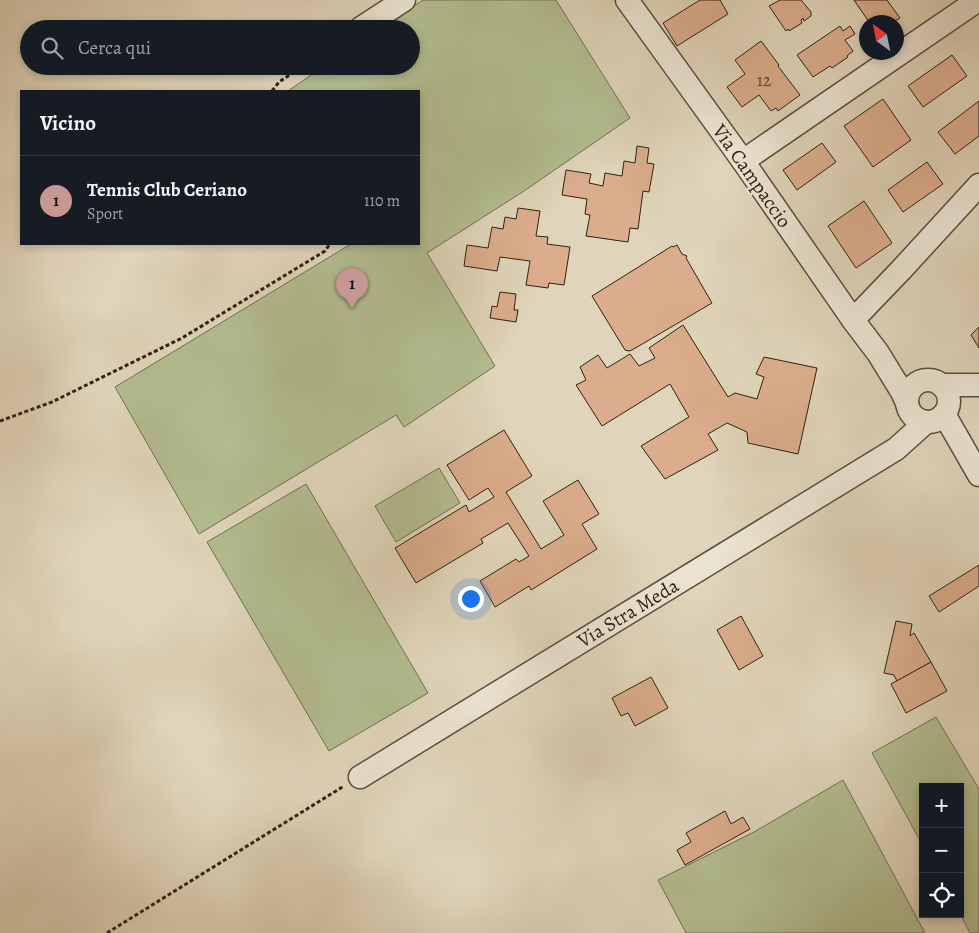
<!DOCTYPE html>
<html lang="it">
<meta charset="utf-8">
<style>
body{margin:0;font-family:Alegreya,serif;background:#20242c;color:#f1f3f6}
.controls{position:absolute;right:15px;bottom:15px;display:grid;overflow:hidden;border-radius:0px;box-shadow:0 2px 8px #0003}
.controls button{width:45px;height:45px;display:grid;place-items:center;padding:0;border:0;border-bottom:1px solid #363941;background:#171b24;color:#f1f3f6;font:25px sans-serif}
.compass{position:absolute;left:859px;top:15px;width:45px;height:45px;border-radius:50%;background:#171b24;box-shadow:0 2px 8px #0003;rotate:327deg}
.you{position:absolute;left:470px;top:598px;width:18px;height:18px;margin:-12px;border:4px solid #fff;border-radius:50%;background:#1a73e8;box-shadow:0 0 0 8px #1a73e833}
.badge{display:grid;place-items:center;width:32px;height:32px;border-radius:50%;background:#c59692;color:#111;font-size:16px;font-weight:700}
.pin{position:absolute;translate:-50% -41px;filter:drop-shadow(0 1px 2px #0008)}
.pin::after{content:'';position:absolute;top:26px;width:18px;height:15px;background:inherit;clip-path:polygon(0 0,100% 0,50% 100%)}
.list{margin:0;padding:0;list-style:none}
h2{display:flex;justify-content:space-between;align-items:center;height:65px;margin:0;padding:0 20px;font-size:21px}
h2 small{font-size:16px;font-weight:400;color:#9ea1a6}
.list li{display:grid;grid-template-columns:32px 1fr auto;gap:15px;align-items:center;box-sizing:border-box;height:90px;padding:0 20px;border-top:1px solid #363941}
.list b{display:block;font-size:19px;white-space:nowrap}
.list p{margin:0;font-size:16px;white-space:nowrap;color:#9ea1a6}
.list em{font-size:16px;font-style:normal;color:#9ea1a6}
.icon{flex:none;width:28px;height:28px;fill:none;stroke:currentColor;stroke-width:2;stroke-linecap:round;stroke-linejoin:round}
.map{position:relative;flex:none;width:979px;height:933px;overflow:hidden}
.search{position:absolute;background:#171b24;box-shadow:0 2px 8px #0003;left:20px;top:20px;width:400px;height:55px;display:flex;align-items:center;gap:12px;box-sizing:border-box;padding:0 18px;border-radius:28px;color:#9ea1a6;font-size:19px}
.panel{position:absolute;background:#171b24;box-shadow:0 2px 8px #0003;left:20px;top:90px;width:400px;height:155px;border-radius:0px}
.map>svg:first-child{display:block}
</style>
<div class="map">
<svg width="979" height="933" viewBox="0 0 979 933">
<rect width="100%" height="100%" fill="#e0d5ba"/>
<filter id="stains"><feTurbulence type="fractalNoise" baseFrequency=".004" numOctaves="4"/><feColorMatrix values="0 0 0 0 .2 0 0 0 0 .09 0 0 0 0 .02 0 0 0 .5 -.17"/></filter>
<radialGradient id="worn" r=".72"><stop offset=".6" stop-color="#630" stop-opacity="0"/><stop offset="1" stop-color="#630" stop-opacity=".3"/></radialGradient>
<g fill="#b2bd90" stroke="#706f53">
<path d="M423 0H556L630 118 524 191 427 253 495 366 404 427 396 415 199 534 115 387 351 244H419V91H288L324 66H411V29H379Z"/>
<path d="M439 468 460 503 396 542 375 506Z"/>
<path d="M306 484 428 693 329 751 207 542Z"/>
<path d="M936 717 979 789V933H970L960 914V787H923V846L872 753Z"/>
<path d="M843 780 925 933H686L658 880 754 832Z"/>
</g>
<g fill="#dbad8c" stroke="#2f2116">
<path d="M700 0H720L728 14 677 46 663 23Z"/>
<path d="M780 0H801L811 12V16L804 21 803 18 801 20 802 23 789 31 788 29 786 31 769 6Z"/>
<path d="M854 0H887L900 18 893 22H869Z"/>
<path d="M840 26 843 31 850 26 855 34 845 40 853 51 847 56 848 57 832 68 830 66 813 77 797 55Z"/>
<path d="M761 41 779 65 778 66 800 95 778 111 776 108 771 111 759 95 742 107 727 87 745 74 735 60Z"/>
<path d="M952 55 967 76 923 107 908 86Z"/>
<path d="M883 99 911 140 873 167 844 126Z"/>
<path d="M979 101V136L955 154 938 132Z"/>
<path d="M822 143 836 162 797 190 783 170Z"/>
<path d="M637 146 649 148 647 163 654 164 649 192 643 191 638 229 630 228 628 242 586 236 590 215 585 214 587 199 562 195 566 170 591 174 589 183 603 186 605 173 622 176 624 161 635 163Z"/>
<path d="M927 162 943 184 903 212 888 190Z"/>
<path d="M864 201 892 243 856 268 828 226Z"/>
<path d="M518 208 540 211 536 236 548 237 547 244 570 247 564 285 549 283 548 288 526 285 530 261 500 257 497 271 464 266 467 245 488 248 492 227 503 229 505 217 516 219Z"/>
<path d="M677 245 682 254 687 256 686 258 712 303 632 350 629 351 625 350 592 296 672 246 673 247Z"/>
<path d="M500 292 516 294 514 310H518L516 322 490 318 492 306 497 307Z"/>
<path d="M683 325 728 397 735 393 757 399 764 377 756 374 764 357 817 368 798 454 748 443 747 432 727 423 708 434 718 450 665 479 641 446 689 417 670 384 602 426 576 385 586 380 580 367 598 355 607 368 630 354 639 366 655 358 649 348Z"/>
<path d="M979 327V348L971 335Z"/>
<path d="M504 430 532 476 506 492 541 549 564 535 543 501 578 480 599 514 582 524 597 549 531 590 529 586 495 607 480 581 516 559 519 562 529 556 508 523 481 539 483 543 416 583 395 548 466 505 469 512 494 497 488 488 469 500 447 465Z"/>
<path d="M979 565V586L939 612 929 596Z"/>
<path d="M741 616 763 656 739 670 717 630Z"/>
<path d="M896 621 912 624 910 636 914 633 931 662 897 681 894 675 884 673Z"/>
<path d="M931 662 947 691 906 713 891 684Z"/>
<path d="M651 677 668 708 635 726 628 713 621 716 612 698Z"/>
<path d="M725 811 731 824 743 817 750 829 685 865 677 850 691 842 686 833Z"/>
</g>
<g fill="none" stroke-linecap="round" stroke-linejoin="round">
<defs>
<g id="minor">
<path d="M627 0 743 161 853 320 878 353 902 392 907 403"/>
<path d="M361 28 404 0"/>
<path d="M743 161 978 0"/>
<path d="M853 320 901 270 979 185"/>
<circle cx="928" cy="401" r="21"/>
<path d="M941 385H979"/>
<path d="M944 414 979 475"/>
<path d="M360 777 896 449 926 422"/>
</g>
</defs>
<use href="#minor" stroke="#5b4e3f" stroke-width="25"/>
<g stroke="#2f2116" stroke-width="3" stroke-dasharray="4 2.5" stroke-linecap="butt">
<path d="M272 91 279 82 303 66"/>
<path d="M0 421 52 402 182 338 325 251 330 244"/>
<path d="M107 933 344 786"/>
</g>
<use href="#minor" stroke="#ebe4d2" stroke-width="22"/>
</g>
<g text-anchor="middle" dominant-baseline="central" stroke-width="4.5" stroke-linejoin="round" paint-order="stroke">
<g font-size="18" fill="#5a4434">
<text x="764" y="80">12</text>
</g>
<g font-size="20" fill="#2f2116" stroke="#ebe4d2">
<text transform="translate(752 176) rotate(55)">Via Campaccio</text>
<text transform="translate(628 613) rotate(-31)">Via Stra Meda</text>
</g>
</g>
<rect width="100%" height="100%" filter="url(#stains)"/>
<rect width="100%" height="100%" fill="url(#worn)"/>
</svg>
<div class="controls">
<button>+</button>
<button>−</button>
<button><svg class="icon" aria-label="locate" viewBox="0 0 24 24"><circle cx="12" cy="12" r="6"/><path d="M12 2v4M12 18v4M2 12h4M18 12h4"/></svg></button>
</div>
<svg class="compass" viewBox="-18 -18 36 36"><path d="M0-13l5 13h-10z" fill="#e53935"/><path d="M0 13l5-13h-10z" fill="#9ea1a6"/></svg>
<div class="you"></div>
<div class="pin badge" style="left:352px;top:309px">1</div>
<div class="search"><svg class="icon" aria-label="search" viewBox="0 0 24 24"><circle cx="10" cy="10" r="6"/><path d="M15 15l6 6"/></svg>Cerca qui</div>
<section class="panel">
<h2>Vicino<small></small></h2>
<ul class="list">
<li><span class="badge">1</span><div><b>Tennis Club Ceriano</b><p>Sport</p></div><em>110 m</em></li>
</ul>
</section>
</div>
